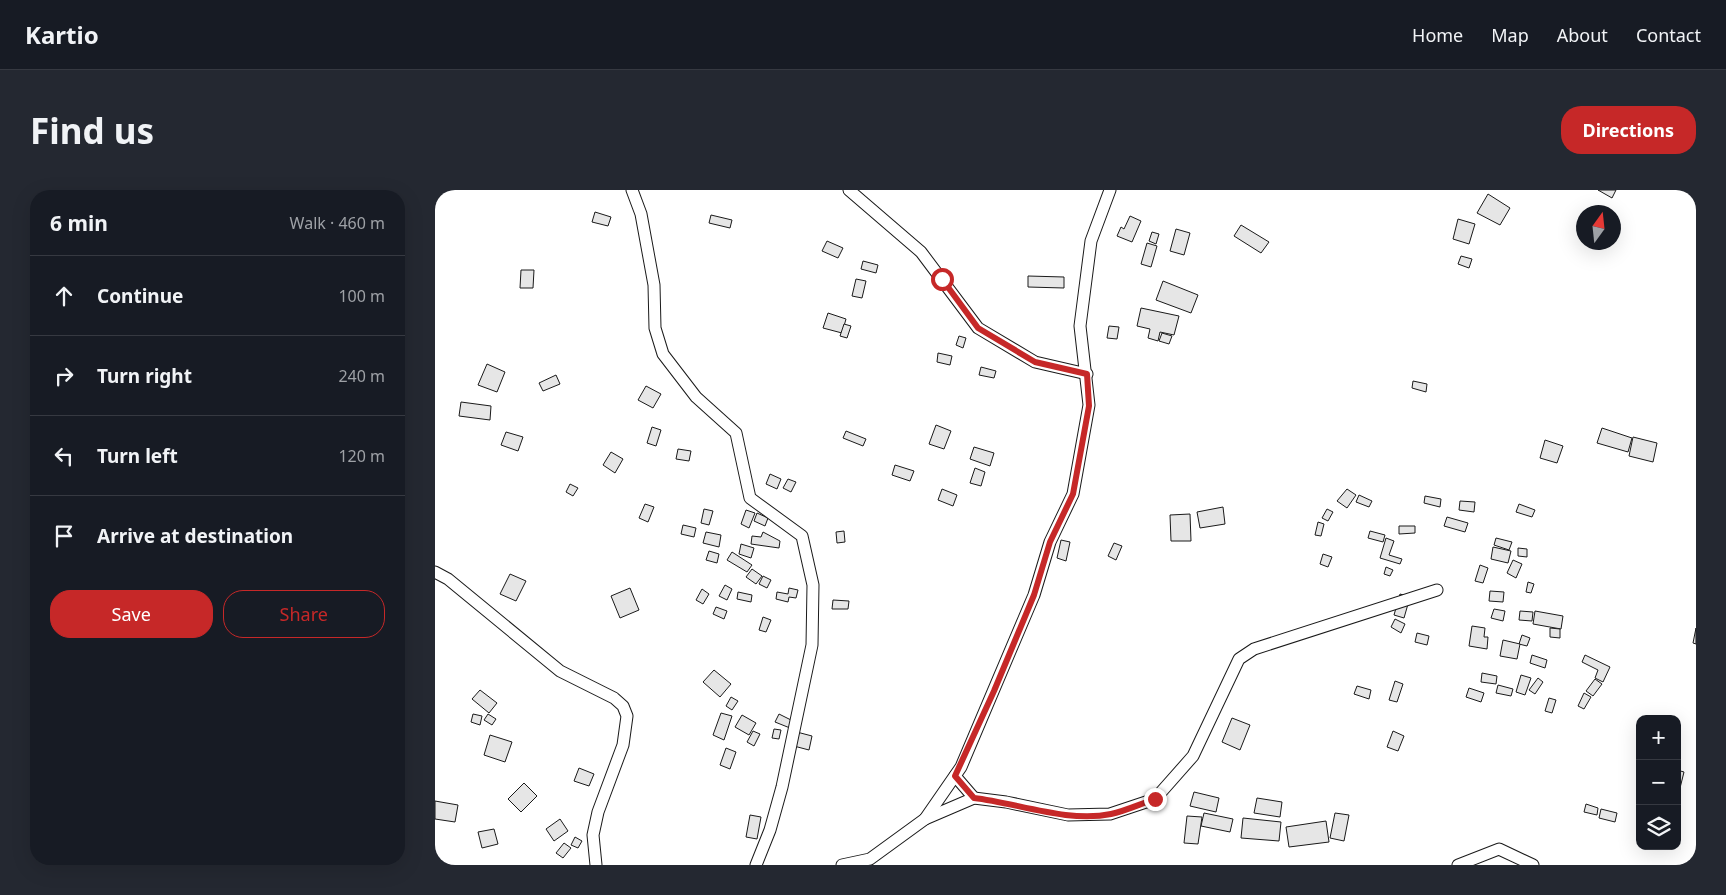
<!DOCTYPE html>
<meta charset="utf-8">
<style>
body{margin:0;font-family:"Noto Sans",sans-serif;background:#242831;color:#f1f3f6}
.controls{position:absolute;right:15px;bottom:15px;display:grid;overflow:hidden;border-radius:10px;box-shadow:0 5px 20px #0002}
.controls button{width:45px;height:45px;display:grid;place-items:center;padding:0;border:0;border-bottom:1px solid #363941;background:#171b24;color:#f1f3f6;font:25px sans-serif}
.compass{position:absolute;left:1141px;top:15px;width:45px;height:45px;border-radius:50%;background:#171b24;box-shadow:0 5px 20px #0002;rotate:15deg}
.stop{position:absolute;width:15px;height:15px;margin:-11px;border:4px solid #c62828;border-radius:50%;background:#fff}
.stop.end{background:#c62828;border-color:#fff;box-shadow:0 1px 5px #0008}
.list{margin:0;padding:0;list-style:none}
h2{display:flex;justify-content:space-between;align-items:center;height:65px;margin:0;padding:0 20px;font-size:21px}
h2 small{font-size:16px;font-weight:400;color:#9ea1a6}
.list li{display:grid;grid-template-columns:32px 1fr auto;gap:15px;align-items:center;box-sizing:border-box;height:80px;padding:0 20px;border-top:1px solid #363941}
.list b{display:block;font-size:19px;white-space:nowrap}
.list em{font-size:16px;font-style:normal;color:#9ea1a6}
.actions{display:flex;gap:10px;padding:15px 20px}
.actions a{flex:1;padding:11px 0;border:1px solid #c62828;border-radius:20px;text-align:center;font-size:18px;color:#c62828}
.actions .main{background:#c62828;color:#fff}
.icon{flex:none;width:28px;height:28px;fill:none;stroke:currentColor;stroke-width:2;stroke-linecap:round;stroke-linejoin:round}
.map{position:relative;flex:none;width:1261px;height:675px;overflow:hidden;border-radius:20px}
header{display:flex;align-items:center;gap:30px;box-sizing:border-box;height:70px;padding:0 25px;background:#171b24;border-bottom:1px solid #363941}
header strong{font-size:24px}
nav{display:flex;gap:28px;margin-inline-start:auto;font-size:18px}
.intro{display:flex;align-items:center;justify-content:space-between;box-sizing:border-box;height:120px;padding:0 30px}
h1{margin:0;font-size:35px}
.button{padding:12px 22px;border-radius:20px;background:#c62828;color:#fff;font-size:18px;font-weight:700}
main{display:flex;gap:30px;padding:0 30px}
aside{flex:1;background:#171b24;border-radius:20px;box-shadow:0 5px 20px #0002}
.map>svg:first-child{display:block}
</style>
<header>
<strong>Kartio</strong>
<nav><a>Home</a><a>Map</a><a>About</a><a>Contact</a></nav>
</header>
<div class="intro"><h1>Find us</h1><a class="button">Directions</a></div>
<main>
<aside>
<h2>6 min<small>Walk · 460 m</small></h2>
<ul class="list">
<li><svg class="icon" aria-label="ahead" viewBox="0 0 24 24"><path d="M12 20V5M6 11l6-6 6 6"/></svg><div><b>Continue</b></div><em>100 m</em></li>
<li><svg class="icon" aria-label="right" viewBox="0 0 24 24"><path d="M7 20v-9h11M14 6l5 5-5 5"/></svg><div><b>Turn right</b></div><em>240 m</em></li>
<li><svg class="icon" aria-label="left" viewBox="0 0 24 24"><path d="M17 20v-9H6M10 6l-5 5 5 5"/></svg><div><b>Turn left</b></div><em>120 m</em></li>
<li><svg class="icon" aria-label="arrive" viewBox="0 0 24 24"><path d="M6 21V4h12l-3 4 3 4H6"/></svg><div><b>Arrive at destination</b></div></li>
</ul>
<div class="actions"><a class="main">Save</a><a>Share</a></div>
</aside>
<div class="map">
<svg width="1261" height="675" viewBox="0 0 1261 675">
<rect width="100%" height="100%" fill="#fff"/>
<g fill="#e6e6e6" stroke="#1a1a1a">
<path d="M1163 0H1181L1177 8Z"/>
<path d="M1053 4 1075 18 1065 35 1042 23Z"/>
<path d="M160 22 176 27 173 36 157 32Z"/>
<path d="M276 25 297 30 295 38 274 33Z"/>
<path d="M695 26 706 31 697 52 682 46 686 37 689 39Z"/>
<path d="M1023 29 1040 34 1034 54 1018 49Z"/>
<path d="M806 35 834 52 826 63 799 46Z"/>
<path d="M741 39 755 43 749 65 735 61Z"/>
<path d="M717 42 724 44 721 54 714 51Z"/>
<path d="M392 51 408 58 403 68 387 61Z"/>
<path d="M712 53 722 56 716 77 706 74Z"/>
<path d="M1026 66 1037 69 1034 78 1023 74Z"/>
<path d="M428 71 443 75 441 83 426 79Z"/>
<path d="M86 80H99L98 98H85Z"/>
<path d="M593 86 629 87V98L593 97Z"/>
<path d="M421 89 431 91 427 108 417 106Z"/>
<path d="M728 91 763 105 756 123 721 110Z"/>
<path d="M706 118 744 126 739 145 725 142 723 151 713 148 715 139 702 136Z"/>
<path d="M393 123 411 129 407 143 388 138Z"/>
<path d="M409 134 416 136 412 148 405 146Z"/>
<path d="M674 136 684 137 682 149 672 148Z"/>
<path d="M727 143 737 146 734 154 724 151Z"/>
<path d="M524 146 531 148 528 158 521 155Z"/>
<path d="M503 163 517 166 515 175 502 172Z"/>
<path d="M52 174 70 182 62 202 43 195Z"/>
<path d="M546 177 561 181 559 188 544 185Z"/>
<path d="M121 185 125 194 108 201 104 193Z"/>
<path d="M978 191 992 194 991 202 977 198Z"/>
<path d="M211 196 226 204 218 218 203 210Z"/>
<path d="M26 212 56 216 55 230 24 226Z"/>
<path d="M501 235 516 241 509 259 494 254Z"/>
<path d="M217 237 226 240 221 256 212 253Z"/>
<path d="M1167 238 1197 248 1193 262 1162 253Z"/>
<path d="M411 241 431 249 428 256 408 248Z"/>
<path d="M71 242 88 247 83 261 66 255Z"/>
<path d="M1198 247 1222 253 1218 272 1194 266Z"/>
<path d="M1110 250 1128 256 1122 273 1105 268Z"/>
<path d="M539 257 559 263 555 276 535 269Z"/>
<path d="M243 259 256 261 254 271 241 269Z"/>
<path d="M176 262 188 269 180 283 168 275Z"/>
<path d="M460 275 479 281 475 291 457 285Z"/>
<path d="M540 278 550 282 546 296 535 293Z"/>
<path d="M335 284 346 289 342 299 331 294Z"/>
<path d="M353 289 361 292 356 302 348 298Z"/>
<path d="M135 294 143 298 138 306 131 302Z"/>
<path d="M507 299 522 305 518 316 503 310Z"/>
<path d="M912 299 921 305 912 318 902 311Z"/>
<path d="M924 305 937 311 934 317 921 312Z"/>
<path d="M990 306 1006 309 1005 317 989 313Z"/>
<path d="M1025 311 1040 312 1039 322 1024 320Z"/>
<path d="M210 314 219 317 213 332 204 328Z"/>
<path d="M1084 314 1100 320 1097 327 1081 322Z"/>
<path d="M788 317 790 334 765 338 762 322Z"/>
<path d="M269 319 278 321 274 335 266 333Z"/>
<path d="M892 319 898 322 893 331 887 328Z"/>
<path d="M311 320 320 323 314 338 306 334Z"/>
<path d="M322 323 333 328 330 336 319 331Z"/>
<path d="M755 324 756 351H736L735 325Z"/>
<path d="M1012 327 1033 333 1030 342 1009 336Z"/>
<path d="M883 332 889 334 886 346 880 345Z"/>
<path d="M248 335 261 338 259 347 246 344Z"/>
<path d="M964 336H980V343L964 344Z"/>
<path d="M409 341 410 352 402 353 401 342Z"/>
<path d="M935 341 950 345 948 352 933 348Z"/>
<path d="M271 342 286 345 284 357 268 353Z"/>
<path d="M328 342 345 351 344 358 316 354 317 346 326 347Z"/>
<path d="M951 348 959 351 954 365 967 369 965 374 945 368Z"/>
<path d="M1061 348 1077 352 1074 360 1059 355Z"/>
<path d="M626 350 635 352 631 371 622 368Z"/>
<path d="M679 353 687 356 681 370 673 366Z"/>
<path d="M306 354 319 358 316 368 304 364Z"/>
<path d="M1058 357 1076 361 1073 373 1056 369Z"/>
<path d="M1083 358 1092 359V367L1083 366Z"/>
<path d="M274 361 284 364 282 373 271 370Z"/>
<path d="M297 362 317 375 312 382 292 370Z"/>
<path d="M888 364 897 367 893 377 885 374Z"/>
<path d="M1078 370 1087 374 1081 388 1072 383Z"/>
<path d="M1045 375 1053 378 1048 393 1040 391Z"/>
<path d="M951 377 958 380 955 386 949 384Z"/>
<path d="M317 379 327 386 321 394 311 387Z"/>
<path d="M75 384 91 391 81 411 65 404Z"/>
<path d="M328 386 336 390 332 398 324 394Z"/>
<path d="M1093 392 1099 394 1096 403 1091 402Z"/>
<path d="M290 395 297 399 292 410 284 406Z"/>
<path d="M195 398 204 420 185 428 176 406Z"/>
<path d="M354 398 363 400 361 408 354 407 353 412 341 409 342 402 353 404Z"/>
<path d="M267 399 274 404 268 414 261 410Z"/>
<path d="M1055 401 1069 402 1068 412 1054 411Z"/>
<path d="M303 402 317 405 316 412 302 409Z"/>
<path d="M965 404 975 407 969 428 959 425Z"/>
<path d="M398 410 414 411 413 419H397Z"/>
<path d="M281 417 292 421 289 429 278 424Z"/>
<path d="M1059 419 1070 421 1068 431 1056 428Z"/>
<path d="M1085 421 1098 422 1097 431 1084 430Z"/>
<path d="M1100 421 1128 426 1126 439 1098 434Z"/>
<path d="M328 427 336 430 331 442 324 440Z"/>
<path d="M960 429 970 434 966 443 956 437Z"/>
<path d="M1037 436 1050 438 1049 447H1053L1052 459 1034 456Z"/>
<path d="M1115 438 1125 439V448L1115 447Z"/>
<path d="M1261 438V454L1258 453Z"/>
<path d="M982 443 994 446 992 455 980 452Z"/>
<path d="M1087 445 1095 448 1092 456 1084 454Z"/>
<path d="M1068 450 1085 454 1082 469 1065 466Z"/>
<path d="M1097 465 1112 470 1110 478 1095 473Z"/>
<path d="M1150 465 1175 477 1168 492 1160 488 1163 480 1147 472Z"/>
<path d="M279 480 296 494 285 507 268 492Z"/>
<path d="M1047 483 1062 486 1061 494 1046 492Z"/>
<path d="M1086 485 1096 488 1090 505 1081 502Z"/>
<path d="M1103 488 1108 492 1100 504 1094 500Z"/>
<path d="M1160 489 1167 494 1158 506 1151 501Z"/>
<path d="M960 491 968 494 962 512 954 510Z"/>
<path d="M1063 495 1078 499 1076 506 1061 503Z"/>
<path d="M922 496 936 500 934 509 919 504Z"/>
<path d="M1034 498 1049 503 1046 512 1031 507Z"/>
<path d="M45 500 62 513 54 523 37 509Z"/>
<path d="M1149 503 1156 507 1149 519 1143 516Z"/>
<path d="M296 507 303 511 297 520 291 516Z"/>
<path d="M1114 508 1121 510 1117 523 1110 521Z"/>
<path d="M286 523 297 526 289 550 278 545Z"/>
<path d="M38 524 47 526 45 535 36 532Z"/>
<path d="M53 524 61 529 57 535 49 530Z"/>
<path d="M344 524 358 531 355 538 340 532Z"/>
<path d="M307 525 321 533 314 545 300 537Z"/>
<path d="M797 528 815 535 805 560 787 552Z"/>
<path d="M339 539 346 540 344 549 337 548Z"/>
<path d="M318 541 325 544 319 556 312 552Z"/>
<path d="M358 541 377 546 374 560 355 555Z"/>
<path d="M958 541 969 546 963 561 952 557Z"/>
<path d="M55 545 77 552 70 572 49 565Z"/>
<path d="M291 558 301 562 295 579 285 575Z"/>
<path d="M144 578 159 584 154 596 139 591Z"/>
<path d="M1242 580 1249 582 1245 598 1242 597Z"/>
<path d="M89 593 102 606 86 622 73 609Z"/>
<path d="M759 602 784 608 781 622 755 616Z"/>
<path d="M822 608 847 612 845 627 819 623Z"/>
<path d="M0 611 23 615 20 632 0 629Z"/>
<path d="M1151 614 1163 618 1162 625 1149 622Z"/>
<path d="M1166 619 1182 623 1180 632 1164 628Z"/>
<path d="M769 623 798 629 795 642 766 636Z"/>
<path d="M900 623 914 625 909 651 895 648Z"/>
<path d="M315 625 326 627 322 649 311 647Z"/>
<path d="M752 626 767 627 763 654 749 653Z"/>
<path d="M808 628 846 632 844 651 806 648Z"/>
<path d="M125 629 133 641 119 651 111 639Z"/>
<path d="M891 631 894 652 854 657 851 637Z"/>
<path d="M59 639 63 654 47 658 43 642Z"/>
<path d="M140 647 147 651 143 658 136 655Z"/>
<path d="M129 653 136 658 128 668 121 663Z"/>
</g>
<g fill="none" stroke-linecap="round" stroke-linejoin="round">
<defs>
<g id="street">
<path d="M197 0 206 24 219 95 220 138 228 164 261 207 301 243 315 308 367 346 378 395 377 455 347 597 335 640 321 675"/>
<path d="M414 0 486 62 543 138 600 172 652 184"/>
<path d="M0 382 13 389 125 481 179 508 188 516 192 526 188 555 163 622 158 645 161 675"/>
<path d="M520 586 539 608"/>
<path d="M490 629 526 577 599 405 615 352 638 304 654 215 645 136 656 51 675 0"/>
<path d="M407 675 435 669 490 629 539 608 571 612 633 625 675 624 720 609 758 566 804 469 819 459 1002 400"/>
<path d="M1023 675 1064 659 1098 675"/>
</g>
</defs>
<use href="#street" stroke="#1a1a1a" stroke-width="13"/>
<use href="#street" stroke="#fff" stroke-width="11"/>
</g>
<g fill="none" stroke-linecap="round" stroke-linejoin="round">
<path stroke="#c62828" stroke-width="6" d="M507 89 543 138 600 172 652 184 654 216 638 304 615 352 599 405 559 501 520 586 539 608C582 613 633 633 676 624 690 621 705 614 720 609"/>
</g>
</svg>
<div class="controls">
<button>+</button>
<button>−</button>
<button><svg class="icon" aria-label="layers" viewBox="0 0 24 24"><path d="M12 4l9 5-9 5-9-5zM3 14l9 5 9-5"/></svg></button>
</div>
<svg class="compass" viewBox="-18 -18 36 36"><path d="M0-13l5 13h-10z" fill="#e53935"/><path d="M0 13l5-13h-10z" fill="#9ea1a6"/></svg>
<div class="stop" style="left:507px;top:89px"></div>
<div class="stop end" style="left:720px;top:609px"></div>
</div>
</main>
